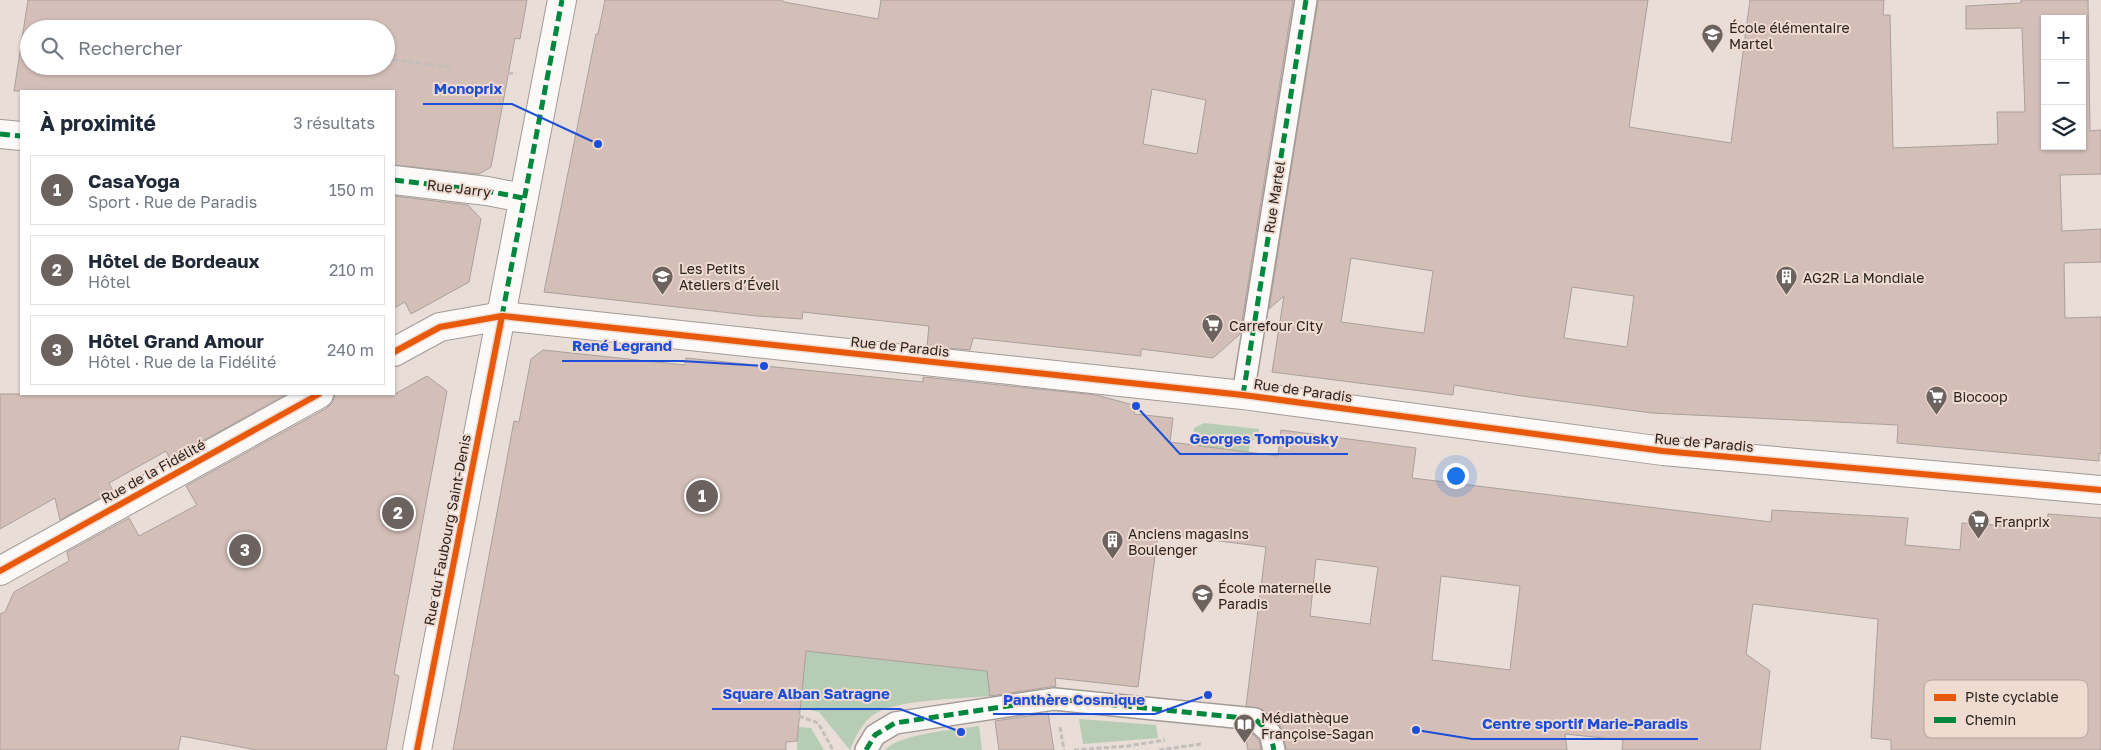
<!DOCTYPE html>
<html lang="fr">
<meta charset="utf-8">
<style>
body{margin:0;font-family:"Golos Text",sans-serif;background:#f6f6f7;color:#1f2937}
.controls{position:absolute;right:15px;top:15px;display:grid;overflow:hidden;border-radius:0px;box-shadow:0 1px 4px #0004}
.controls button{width:45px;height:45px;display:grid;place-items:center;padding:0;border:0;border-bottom:1px solid #e0e1e3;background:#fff;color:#1f2937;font:25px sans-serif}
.you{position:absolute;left:1455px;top:475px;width:18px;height:18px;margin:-12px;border:4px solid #fff;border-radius:50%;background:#1a73e8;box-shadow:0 0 0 8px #1a73e833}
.badge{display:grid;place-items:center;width:32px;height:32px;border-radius:50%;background:#6c635f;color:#fff;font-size:16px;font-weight:700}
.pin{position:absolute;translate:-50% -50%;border:2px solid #fff;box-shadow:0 1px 5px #0006}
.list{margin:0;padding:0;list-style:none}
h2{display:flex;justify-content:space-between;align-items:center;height:65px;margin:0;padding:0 20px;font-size:21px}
h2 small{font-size:16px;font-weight:400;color:#747a83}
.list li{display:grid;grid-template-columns:32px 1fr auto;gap:15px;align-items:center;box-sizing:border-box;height:70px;margin:0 10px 10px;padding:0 10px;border:1px solid #e0e1e3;border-radius:0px}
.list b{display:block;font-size:19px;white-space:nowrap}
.list p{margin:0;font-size:16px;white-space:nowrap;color:#747a83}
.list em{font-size:16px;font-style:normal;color:#747a83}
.icon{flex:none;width:28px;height:28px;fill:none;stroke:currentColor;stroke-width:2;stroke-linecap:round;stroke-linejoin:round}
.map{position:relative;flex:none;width:2101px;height:750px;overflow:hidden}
.search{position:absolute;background:#fff;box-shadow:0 1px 4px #0004;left:20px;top:20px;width:375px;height:55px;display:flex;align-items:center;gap:12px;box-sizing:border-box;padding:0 18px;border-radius:28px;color:#747a83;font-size:19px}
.panel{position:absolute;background:#fff;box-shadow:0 1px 4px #0004;left:20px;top:90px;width:375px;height:305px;border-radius:0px}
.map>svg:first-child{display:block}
</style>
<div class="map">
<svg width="2101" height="750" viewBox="0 0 2101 750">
<rect width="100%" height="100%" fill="#e8ddd7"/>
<g fill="#b6ccb4">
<path d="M1204 423 1259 429 1258 438 1250 441 1249 452 1192 445 1194 428Z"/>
<path d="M806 651 987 671 990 696C962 699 895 699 873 715 862 723 855 737 850 750L819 712 799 708Z"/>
<path d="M1079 719 1156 725 1158 738 1083 744Z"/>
<path d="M979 726 982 750H885C901 733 955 730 979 726Z"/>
<path d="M798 727 811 728 824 750H797Z"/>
</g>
<g fill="#d3bfb8" stroke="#a9a09c" fill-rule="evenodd">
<path d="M28 0H527L520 39 515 38 491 167 479 174 394 165V91H14ZM29 29H386V66H29Z"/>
<path d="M605 0H782L784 2 878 19 881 0H1293L1240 334 1213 358 1141 349V356L973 338 970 350 927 346 929 326 803 312 802 319 757 316 544 292 596 34H598ZM1152 89 1206 100 1197 154 1143 144Z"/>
<path d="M1318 0H1648L1629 127 1731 143 1750 0H1884L1883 15H1890L1893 148 1998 144 1997 112H2025L2022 28 1966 29V6L2021 3V0H2088L2090 131 2101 130V174L2060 175 2062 231 2101 229V262L2064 263 2065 318 2101 317V454L2099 453V461L1897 443 1898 425 1652 413 1522 396 1454 385 1453 395 1272 372 1284 296 1269 309ZM2045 19H2082V146H2045ZM1351 258 1433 271 1424 333 1341 322ZM1572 287 1634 296 1627 347 1564 338Z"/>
<path d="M394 196 468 205 481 219 469 282 411 314 405 302 394 308Z"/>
<path d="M543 350 685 365 686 358 923 382V377L1096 395 1137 406 1134 414 1173 418 1170 442 1278 456 1281 430 1416 448 1412 478 1771 522 1772 510 1908 518 1905 545 1960 550 1962 523 2047 528 2048 514 2101 518V750H1891V740L1871 738 1878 619 1753 604 1746 654 1770 671 1760 750H1622L1623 740 1565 734 1567 750H1286L1282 730 1279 724 1263 710 1246 706 1266 547 1158 533 1138 687 1055 678 1056 686 990 696 987 671 806 651 797 741 786 742V750H453L514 421 519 422 531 359ZM1316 559 1378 567 1370 624 1310 616ZM1441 576 1520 586 1510 670 1432 660Z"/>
<path d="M427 376 447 391 394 674 399 676 386 750H257L181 736 178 750H0V614L5 612 14 592 69 561 67 552 129 518 139 536 197 505 186 486 327 408 333 402 335 394H395Z"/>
<path d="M0 394H287L170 459 166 451 109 483 113 491 60 520 55 498 0 529Z"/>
<path d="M1048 713 1054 750H999L995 721Z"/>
<path d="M1244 730 1250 731 1259 740 1261 750H1248Z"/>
</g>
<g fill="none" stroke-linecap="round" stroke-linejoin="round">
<defs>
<g id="pedestrian">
<path d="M1243 395 1306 0"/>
<path d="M866 750 875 735 895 723 1054 699 1255 719 1270 733 1274 750"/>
</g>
<g id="minor">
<path d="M0 134 21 136"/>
<path d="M394 180 487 191 523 198"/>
<path d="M394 352 440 327 502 316 1243 395 1663 451 2101 490"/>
<path d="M0 571 319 394"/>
<path d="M417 750 562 0"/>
</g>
</defs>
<use href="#pedestrian" stroke="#a39a96" stroke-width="24"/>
<use href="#minor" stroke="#a39a96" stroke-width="30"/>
<g stroke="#c3bebc" stroke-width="3" stroke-dasharray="5 2.5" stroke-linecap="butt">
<path d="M152 28 158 29"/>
<path d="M386 59 450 67"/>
<path d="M508 73 516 74"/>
<path d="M799 716 818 723 833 750"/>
<path d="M1060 727 1064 750"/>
<path d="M1074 750 1128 746 1165 740"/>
<path d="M1159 750 1201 744"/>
</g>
<use href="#pedestrian" stroke="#fcfaf9" stroke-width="21"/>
<use href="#minor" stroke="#fcfaf9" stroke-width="28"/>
<g stroke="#00873e" stroke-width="5" stroke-dasharray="10 5" stroke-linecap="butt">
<path d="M0 134 21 136"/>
<path d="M394 180 487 191 523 198"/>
<path d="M502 316 562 0"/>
<path d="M1243 395 1306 0"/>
<path d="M866 750 875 735 895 723 1054 699 1255 719 1270 733 1274 750"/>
</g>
<defs>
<g id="cycleway">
<path d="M394 352 440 327 502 316 1243 395 1663 451 2101 490"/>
<path d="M0 571 319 394"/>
<path d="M417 750 502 316"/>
</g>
</defs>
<use href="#cycleway" stroke="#efdbd0" stroke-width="9"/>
<use href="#cycleway" stroke="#e8590c" stroke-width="6"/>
</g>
<defs>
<symbol id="school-pin" viewBox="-11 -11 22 30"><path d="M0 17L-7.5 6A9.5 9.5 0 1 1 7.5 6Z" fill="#6c635f" stroke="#efdbd0"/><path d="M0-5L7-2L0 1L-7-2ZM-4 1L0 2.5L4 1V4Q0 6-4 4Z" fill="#fff"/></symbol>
<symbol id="building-pin" viewBox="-11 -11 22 30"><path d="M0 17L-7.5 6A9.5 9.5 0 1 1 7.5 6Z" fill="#6c635f" stroke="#efdbd0"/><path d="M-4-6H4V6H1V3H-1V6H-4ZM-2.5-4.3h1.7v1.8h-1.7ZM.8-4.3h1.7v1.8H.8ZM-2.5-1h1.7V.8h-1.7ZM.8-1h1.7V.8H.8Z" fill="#fff"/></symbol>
<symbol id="supermarket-pin" viewBox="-11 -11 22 30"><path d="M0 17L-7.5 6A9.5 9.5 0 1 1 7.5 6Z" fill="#6c635f" stroke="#efdbd0"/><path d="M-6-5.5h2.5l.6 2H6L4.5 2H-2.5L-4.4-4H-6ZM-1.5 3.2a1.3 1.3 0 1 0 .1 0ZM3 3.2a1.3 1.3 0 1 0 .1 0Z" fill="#fff"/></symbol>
<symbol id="library-pin" viewBox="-11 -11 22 30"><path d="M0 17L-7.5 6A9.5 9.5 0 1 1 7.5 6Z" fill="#6c635f" stroke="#efdbd0"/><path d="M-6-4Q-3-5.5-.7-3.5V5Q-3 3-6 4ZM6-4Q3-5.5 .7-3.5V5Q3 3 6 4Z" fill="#fff"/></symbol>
</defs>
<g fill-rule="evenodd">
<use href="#school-pin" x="1700" y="22" width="25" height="34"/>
<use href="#school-pin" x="650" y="264" width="25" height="34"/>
<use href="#building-pin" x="1774" y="264" width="25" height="34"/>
<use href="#supermarket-pin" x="1200" y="312" width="25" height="34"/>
<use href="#supermarket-pin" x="1924" y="384" width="25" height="34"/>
<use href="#supermarket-pin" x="1966" y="508" width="25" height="34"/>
<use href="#building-pin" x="1100" y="528" width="25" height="34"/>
<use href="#school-pin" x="1190" y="582" width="25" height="34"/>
<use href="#library-pin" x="1232" y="712" width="25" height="34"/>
</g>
<g text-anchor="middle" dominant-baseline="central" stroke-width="4" stroke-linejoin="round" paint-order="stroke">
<g font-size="14" fill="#29221e" stroke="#efdbd0" text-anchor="start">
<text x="1729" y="27">École élémentaire<tspan x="1729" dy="16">Martel</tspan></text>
<text x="679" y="268">Les Petits<tspan x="679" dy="16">Ateliers d’Éveil</tspan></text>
<text x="1803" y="277">AG2R La Mondiale</text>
<text x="1229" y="325">Carrefour City</text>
<text x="1953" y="396">Biocoop</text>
<text x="1994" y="521">Franprix</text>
<text x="1128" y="533">Anciens magasins<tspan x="1128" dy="16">Boulenger</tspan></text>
<text x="1218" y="587">École maternelle<tspan x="1218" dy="16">Paradis</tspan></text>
<text x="1261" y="717">Médiathèque<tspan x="1261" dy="16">Françoise-Sagan</tspan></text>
</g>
<g font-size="14" fill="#29221e" stroke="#efdbd0">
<text transform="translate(459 188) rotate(7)">Rue Jarry</text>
<text transform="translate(1274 197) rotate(-81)">Rue Martel</text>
<text transform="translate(900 346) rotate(6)">Rue de Paradis</text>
<text transform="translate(1303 390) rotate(8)">Rue de Paradis</text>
<text transform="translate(1704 442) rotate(5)">Rue de Paradis</text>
<text transform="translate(153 471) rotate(-29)">Rue de la Fidélité</text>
<text transform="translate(447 530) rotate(-79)">Rue du Faubourg Saint-Denis</text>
</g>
</g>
<rect x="1924" y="680" width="164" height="58" rx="8" fill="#efdbd0" stroke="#b4a49b" stroke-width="1"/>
<rect x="1934" y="694" width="22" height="7" fill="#e8590c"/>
<rect x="1934" y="717" width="22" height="6" fill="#00873e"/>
<g font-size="14" fill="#29221e">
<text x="1965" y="702">Piste cyclable</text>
<text x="1965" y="725">Chemin</text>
</g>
<path fill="none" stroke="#1d4ed8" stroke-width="2" d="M598 144L512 104H423M764 366L682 361H562M1136 406L1180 454H1348M961 732L900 709H712M1208 695L1155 714H993M1416 730L1472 739H1698"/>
<g fill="#1d4ed8" stroke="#efdbd0" stroke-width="2">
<circle cx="598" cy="144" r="5"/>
<circle cx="764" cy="366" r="5"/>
<circle cx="1136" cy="406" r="5"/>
<circle cx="961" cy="732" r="5"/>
<circle cx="1208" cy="695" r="5"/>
<circle cx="1416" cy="730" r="5"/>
</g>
<g font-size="15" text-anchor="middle" font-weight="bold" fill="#1d4ed8" stroke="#efdbd0" stroke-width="4" stroke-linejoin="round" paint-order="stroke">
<text x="468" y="94">Monoprix</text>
<text x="622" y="351">René Legrand</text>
<text x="1264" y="444">Georges Tompousky</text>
<text x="806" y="699">Square Alban Satragne</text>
<text x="1074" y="705">Panthère Cosmique</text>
<text x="1585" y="729">Centre sportif Marie-Paradis</text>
</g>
</svg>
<div class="controls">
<button>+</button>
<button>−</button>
<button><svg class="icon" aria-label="layers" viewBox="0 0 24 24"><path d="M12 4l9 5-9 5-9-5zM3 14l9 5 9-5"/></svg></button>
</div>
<div class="you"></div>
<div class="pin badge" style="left:702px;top:496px">1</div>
<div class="pin badge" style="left:398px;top:513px">2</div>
<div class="pin badge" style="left:245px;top:550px">3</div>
<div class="search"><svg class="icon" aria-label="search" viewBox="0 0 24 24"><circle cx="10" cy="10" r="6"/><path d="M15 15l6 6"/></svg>Rechercher</div>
<section class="panel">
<h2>À proximité<small>3 résultats</small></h2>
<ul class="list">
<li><span class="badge">1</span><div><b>CasaYoga</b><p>Sport · Rue de Paradis</p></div><em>150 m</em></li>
<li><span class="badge">2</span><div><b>Hôtel de Bordeaux</b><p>Hôtel</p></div><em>210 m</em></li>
<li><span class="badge">3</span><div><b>Hôtel Grand Amour</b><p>Hôtel · Rue de la Fidélité</p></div><em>240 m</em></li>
</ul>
</section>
</div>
